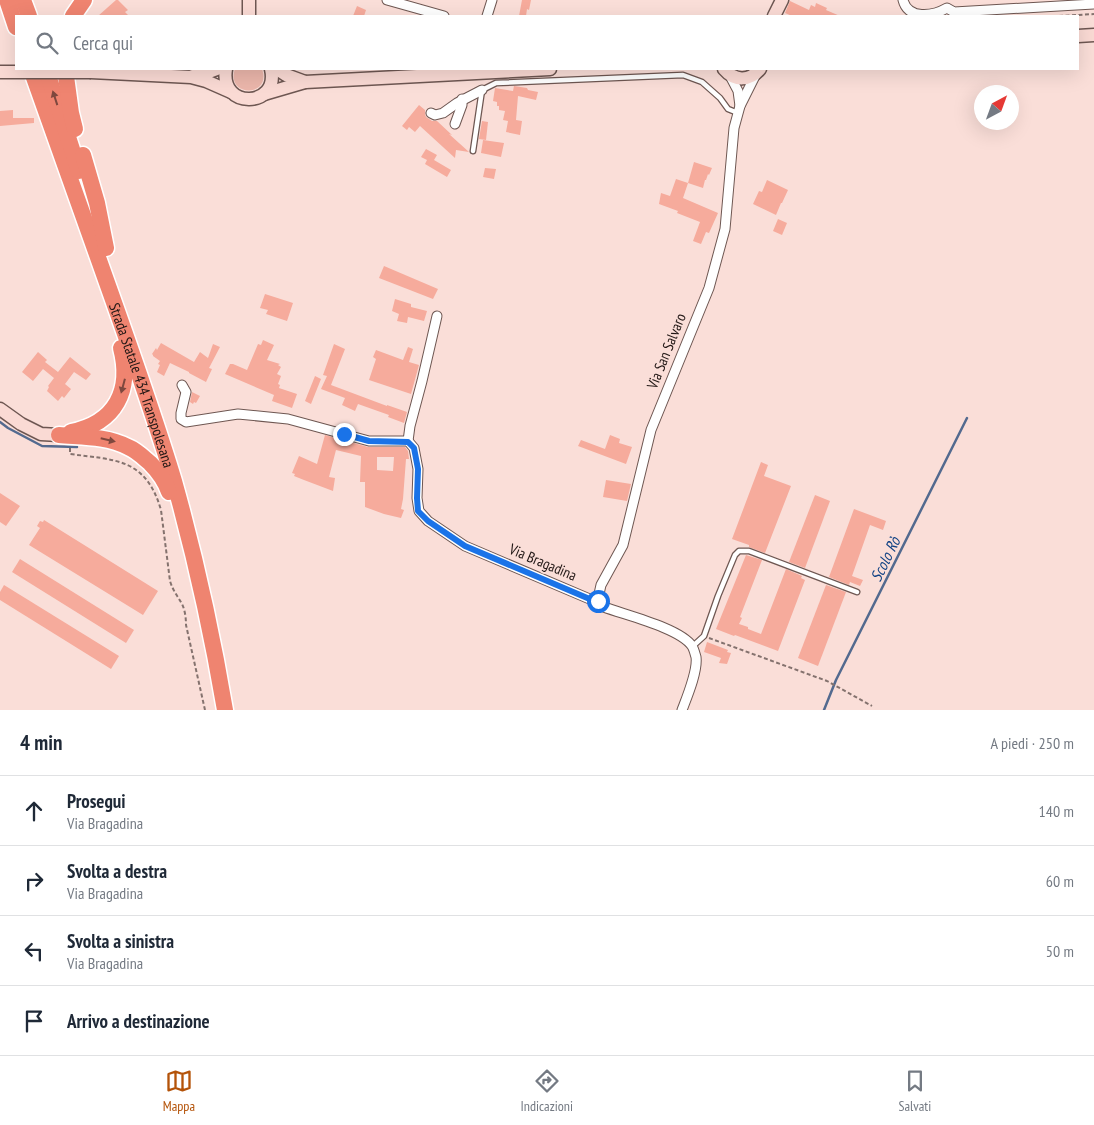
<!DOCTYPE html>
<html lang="it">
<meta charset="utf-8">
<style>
body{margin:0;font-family:"PT Sans Narrow",sans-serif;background:#f6f6f7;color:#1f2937}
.compass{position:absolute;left:974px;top:85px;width:45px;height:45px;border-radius:50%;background:#fff;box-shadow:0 5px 20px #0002;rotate:41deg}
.stop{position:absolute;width:15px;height:15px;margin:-11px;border:4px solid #1a73e8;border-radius:50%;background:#fff}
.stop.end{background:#1a73e8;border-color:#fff;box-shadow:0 1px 5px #0008}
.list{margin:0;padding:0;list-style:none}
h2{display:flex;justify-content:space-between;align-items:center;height:65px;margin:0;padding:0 20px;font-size:21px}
h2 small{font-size:16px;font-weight:400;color:#747a83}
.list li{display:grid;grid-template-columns:32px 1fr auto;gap:15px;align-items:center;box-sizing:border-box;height:70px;padding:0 20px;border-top:1px solid #e0e1e3}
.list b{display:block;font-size:19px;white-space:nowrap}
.list p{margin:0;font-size:16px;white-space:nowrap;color:#747a83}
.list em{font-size:16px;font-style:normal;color:#747a83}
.icon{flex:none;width:28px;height:28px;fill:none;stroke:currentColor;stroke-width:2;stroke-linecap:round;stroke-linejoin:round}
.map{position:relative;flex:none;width:1094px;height:710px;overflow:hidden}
.search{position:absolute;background:#fff;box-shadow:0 5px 20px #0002;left:15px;right:15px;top:15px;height:55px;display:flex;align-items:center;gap:12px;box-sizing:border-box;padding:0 18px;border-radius:0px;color:#747a83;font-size:19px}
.sheet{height:345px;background:#fff}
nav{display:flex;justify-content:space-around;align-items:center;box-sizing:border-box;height:70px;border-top:1px solid #e0e1e3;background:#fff;font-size:14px;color:#747a83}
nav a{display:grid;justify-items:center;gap:2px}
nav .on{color:#b45309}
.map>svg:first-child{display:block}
</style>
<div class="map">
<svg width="1094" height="710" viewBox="0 0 1094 710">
<rect width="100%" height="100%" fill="#faded8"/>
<path fill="#ebb6ab" d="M235 69H262C272 98 225 97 235 69Z"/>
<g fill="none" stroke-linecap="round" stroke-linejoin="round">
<g stroke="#536a8f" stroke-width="2.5">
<path d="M0 422 8 428 42 446 77 447"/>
<path d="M824 710 836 680 967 418"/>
</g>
</g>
<g fill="#f6ab9c" fill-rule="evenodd">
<path d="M116 0H118L128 10 125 12 129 16H98Z"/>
<path d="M522 0H531L529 10 527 9 526 16H519Z"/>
<path d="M790 1 809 10 811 5 815 7 816 3 827 8 826 10 840 16H792L785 13Z"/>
<path d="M357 6 366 10 364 16H353Z"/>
<path d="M514 86 527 88 528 90 538 92 536 100 518 96 516 120 522 121 520 135 506 132 508 121 503 120 505 111 499 110V106H497V102L493 101 495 88 513 91Z"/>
<path d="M419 105 425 110V114L426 117 432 121H437L452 135 449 134 469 152 456 150 455 158 420 126 415 132 409 127 407 130 402 126Z"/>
<path d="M13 110V118H34V123L0 126V111Z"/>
<path d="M482 121 488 122 486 140 479 139Z"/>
<path d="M483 140 504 143 501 157 481 153Z"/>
<path d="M426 149 437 155 434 160 451 170 447 177 425 164 427 160 421 157Z"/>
<path d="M694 162 712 168 709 175 708 174 706 180H705L703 188 688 183Z"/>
<path d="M485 168 496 169 494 179 483 177Z"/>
<path d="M676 179 688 183 683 198 718 213 709 233 706 232 701 244 693 241 700 222 677 213 678 211 659 204 661 193 670 196Z"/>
<path d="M767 180 788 190 782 203H781L776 215 753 204 759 191 762 192Z"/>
<path d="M778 219 787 223 782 235 773 231Z"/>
<path d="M384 266 438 289 433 299 379 278Z"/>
<path d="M265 294 293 303 287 321 266 314 268 310 260 308Z"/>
<path d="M395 299 411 304V307L427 311 424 321 408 317 407 323 397 321 399 314 392 311Z"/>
<path d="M263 340 274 345 267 360 280 364 278 365 281 367 277 374 281 376 278 384 280 385 279 388 297 394 292 408 272 401 274 395 225 374 230 364H233L247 370 258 344 261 345Z"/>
<path d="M161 343 194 362 200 352 208 358 213 344 220 347 209 368 212 369 206 382 189 373V372L170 363 164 376 157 372 160 365 158 364 160 361 153 356V355L152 354 156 348 157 350Z"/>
<path d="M334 344 345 349 331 385 387 406V405L407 412 404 423 388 417 389 415 358 404 355 411 342 405 345 398 321 389 327 376 323 375Z"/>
<path d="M408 347 413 349 409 362 419 365 411 394 369 380 376 359 373 357 376 350 403 360Z"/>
<path d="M38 352 47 360 45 362 58 372 70 357 91 374 86 380 74 372 65 384 71 389 64 398 62 396 58 401 47 391 49 387 48 386 54 378 43 369 33 381 22 372Z"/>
<path d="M315 376 321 379 311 404 305 401Z"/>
<path d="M192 392 200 396 196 403 194 402 193 404 190 402Z"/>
<path d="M325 435 368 447H405L408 451 409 459H406L403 499 401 509 404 510 401 518 384 514 365 507V482H360L361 456 336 450 329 477 335 478 333 491 304 480 294 476 295 474 292 473 299 456 317 464ZM377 457H394L393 471 377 470Z"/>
<path d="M610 435 620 439 619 443 632 447 626 464 578 446 581 440 605 449Z"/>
<path d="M761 462 768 465 764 476 791 486 765 553 749 547V545L732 539Z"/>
<path d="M606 480 631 484 627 501 603 497Z"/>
<path d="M0 493 20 506 6 526 0 522Z"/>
<path d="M815 495 830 501 805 568 789 562Z"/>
<path d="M854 509 886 521 883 530 870 525 852 576 863 580 860 586 850 582 849 585 829 577Z"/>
<path d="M44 520 158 591 143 615 29 545 40 528 37 526 40 521 43 522Z"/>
<path d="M746 555 762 560 740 617 742 618 739 624 748 627V629L761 634 786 569 802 576 801 578 805 580 778 651 735 635 734 636 716 629Z"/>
<path d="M20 559 134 630 126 643 12 572Z"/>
<path d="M4 585 119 656 111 669 0 600V592Z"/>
<path d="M826 585 846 592 818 666 798 658Z"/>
<path d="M707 642 728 650 727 652 731 653 727 664 719 663 721 658 704 652Z"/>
</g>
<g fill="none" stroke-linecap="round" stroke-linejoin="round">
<defs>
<g id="lane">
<path d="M473 151 482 90 496 83 683 75 702 82 720 98 728 109 738 113"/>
<path d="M693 646 704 636 718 596 735 555 739 551H749L857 592"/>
</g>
<g id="street">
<path d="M387 0 444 16"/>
<path d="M903 0C908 20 933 16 947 8L954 12 1094 4"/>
<path d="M487 16 492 0"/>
<path d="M729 74 738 91 740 106"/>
<path d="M431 113 435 115 443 113 457 103 482 90"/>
<path d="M455 124 462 105V99"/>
<path d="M182 385 186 392 181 413V419L186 422 238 414 288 419 369 441H408L414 448 418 469 417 498 419 511 428 521 465 546 592 600 598 601 604 607C625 615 680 628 692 646 694 649 695 654 696 657 698 671 687 697 682 710"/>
<path d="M408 441 410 426 422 381 437 316"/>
<path d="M598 601 599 594 601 585 623 545 651 430 709 288 725 229 734 128 740 106 756 74"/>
</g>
<g id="secondary">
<path d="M249 0V16"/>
<path d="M774 16 782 0"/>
<path d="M1078 36 1094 35"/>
<path d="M226 69C219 110 280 108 271 69"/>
<path d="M277 69 286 75 305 82"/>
<path d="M724 69C735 82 750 81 760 69"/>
<path d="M91 72 191 77 206 81 231 92"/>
<path d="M193 76 204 74 217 69"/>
<path d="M264 94 305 82 550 69"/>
<path d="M0 409 21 424 41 434 59 435"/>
</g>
<g id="highway">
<path d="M7 0 16 27"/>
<path d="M23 0 29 16"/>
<path d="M73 16 84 0"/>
<path id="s1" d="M31 69C57 144 84 219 111 294 133 356 155 418 174 481 195 556 212 633 225 710"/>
<path d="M46 69 79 171"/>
<path d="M65 69 71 113 75 129"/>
<path d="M83 155 97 203 106 248"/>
<path d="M71 432C116 423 132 390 121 348"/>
<path d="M59 435C82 437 107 436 128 447 136 450 143 457 150 463 159 472 165 480 169 492"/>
</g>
</defs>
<use href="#lane" stroke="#6e5752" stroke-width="7"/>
<use href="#street" stroke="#6e5752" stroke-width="11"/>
<use href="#secondary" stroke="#6e5752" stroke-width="15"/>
<use href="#highway" stroke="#fff" stroke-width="19"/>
<g stroke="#84726e" stroke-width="2" stroke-dasharray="4 2.5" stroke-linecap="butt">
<path d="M1059 16 1094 14"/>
<path d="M70 448V454C115 460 146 458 161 510L170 581C173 591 177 595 182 604 185 610 186 618 186 625L205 710"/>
<path d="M709 638 827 681 872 706"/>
</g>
<use href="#lane" stroke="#fff" stroke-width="4.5"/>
<use href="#street" stroke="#fff" stroke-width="9"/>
<use href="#secondary" stroke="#fadad4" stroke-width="12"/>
<use href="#highway" stroke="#ef8470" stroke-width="16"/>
<defs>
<path id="secondary-bridge" d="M0 72H91"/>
</defs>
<use href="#secondary-bridge" stroke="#6e5752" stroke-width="15" stroke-linecap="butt"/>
<use href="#secondary-bridge" stroke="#fadad4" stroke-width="12"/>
</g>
<defs><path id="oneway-solid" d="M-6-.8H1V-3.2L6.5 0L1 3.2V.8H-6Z" transform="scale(1.25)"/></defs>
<g fill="#7e483e">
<use href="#oneway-solid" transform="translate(55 98) rotate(-108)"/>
<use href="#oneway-solid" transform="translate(123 386) rotate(105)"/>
<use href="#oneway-solid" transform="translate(108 440) rotate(13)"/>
</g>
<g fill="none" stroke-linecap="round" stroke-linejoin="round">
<path stroke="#1a73e8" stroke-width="6" d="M344 434 369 441 408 442 414 448 418 469 417 498 418 511 428 521 465 546 592 600 598 601"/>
</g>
<g text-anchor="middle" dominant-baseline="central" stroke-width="4" stroke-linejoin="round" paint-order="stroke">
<g font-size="15" fill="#211715" stroke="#faded8">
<text transform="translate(666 351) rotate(-68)">Via San Salvaro</text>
<text stroke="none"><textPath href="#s1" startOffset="335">Strada Statale 434 Transpolesana</textPath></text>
<text transform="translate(543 562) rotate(23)">Via Bragadina</text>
</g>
<g font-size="16" font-style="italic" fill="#114284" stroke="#faded8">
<text transform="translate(885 559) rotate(-64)">Scolo Rò</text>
</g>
</g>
</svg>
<svg class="compass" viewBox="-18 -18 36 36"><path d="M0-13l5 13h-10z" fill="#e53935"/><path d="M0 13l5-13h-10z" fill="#747a83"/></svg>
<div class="stop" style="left:598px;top:601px"></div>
<div class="stop end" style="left:344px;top:434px"></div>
<div class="search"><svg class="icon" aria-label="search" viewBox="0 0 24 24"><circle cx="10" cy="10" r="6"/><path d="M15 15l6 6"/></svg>Cerca qui</div>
</div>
<section class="sheet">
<h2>4 min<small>A piedi · 250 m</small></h2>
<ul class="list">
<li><svg class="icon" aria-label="ahead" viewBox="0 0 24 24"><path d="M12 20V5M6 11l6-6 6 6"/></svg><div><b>Prosegui</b><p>Via Bragadina</p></div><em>140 m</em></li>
<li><svg class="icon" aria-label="right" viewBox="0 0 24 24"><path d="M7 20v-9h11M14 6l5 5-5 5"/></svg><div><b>Svolta a destra</b><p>Via Bragadina</p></div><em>60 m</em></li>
<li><svg class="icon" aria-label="left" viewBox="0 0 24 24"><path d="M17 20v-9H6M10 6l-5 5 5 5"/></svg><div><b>Svolta a sinistra</b><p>Via Bragadina</p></div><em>50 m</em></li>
<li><svg class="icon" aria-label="arrive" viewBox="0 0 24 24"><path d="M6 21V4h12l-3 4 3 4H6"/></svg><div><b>Arrivo a destinazione</b></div></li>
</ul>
</section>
<nav>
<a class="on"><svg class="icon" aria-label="map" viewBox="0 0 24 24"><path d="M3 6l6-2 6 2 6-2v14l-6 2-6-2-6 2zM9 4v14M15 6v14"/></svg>Mappa</a>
<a><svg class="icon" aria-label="directions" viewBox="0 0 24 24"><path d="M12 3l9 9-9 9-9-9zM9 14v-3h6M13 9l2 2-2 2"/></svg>Indicazioni</a>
<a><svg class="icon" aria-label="saved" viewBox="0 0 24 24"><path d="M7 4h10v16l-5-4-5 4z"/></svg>Salvati</a>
</nav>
